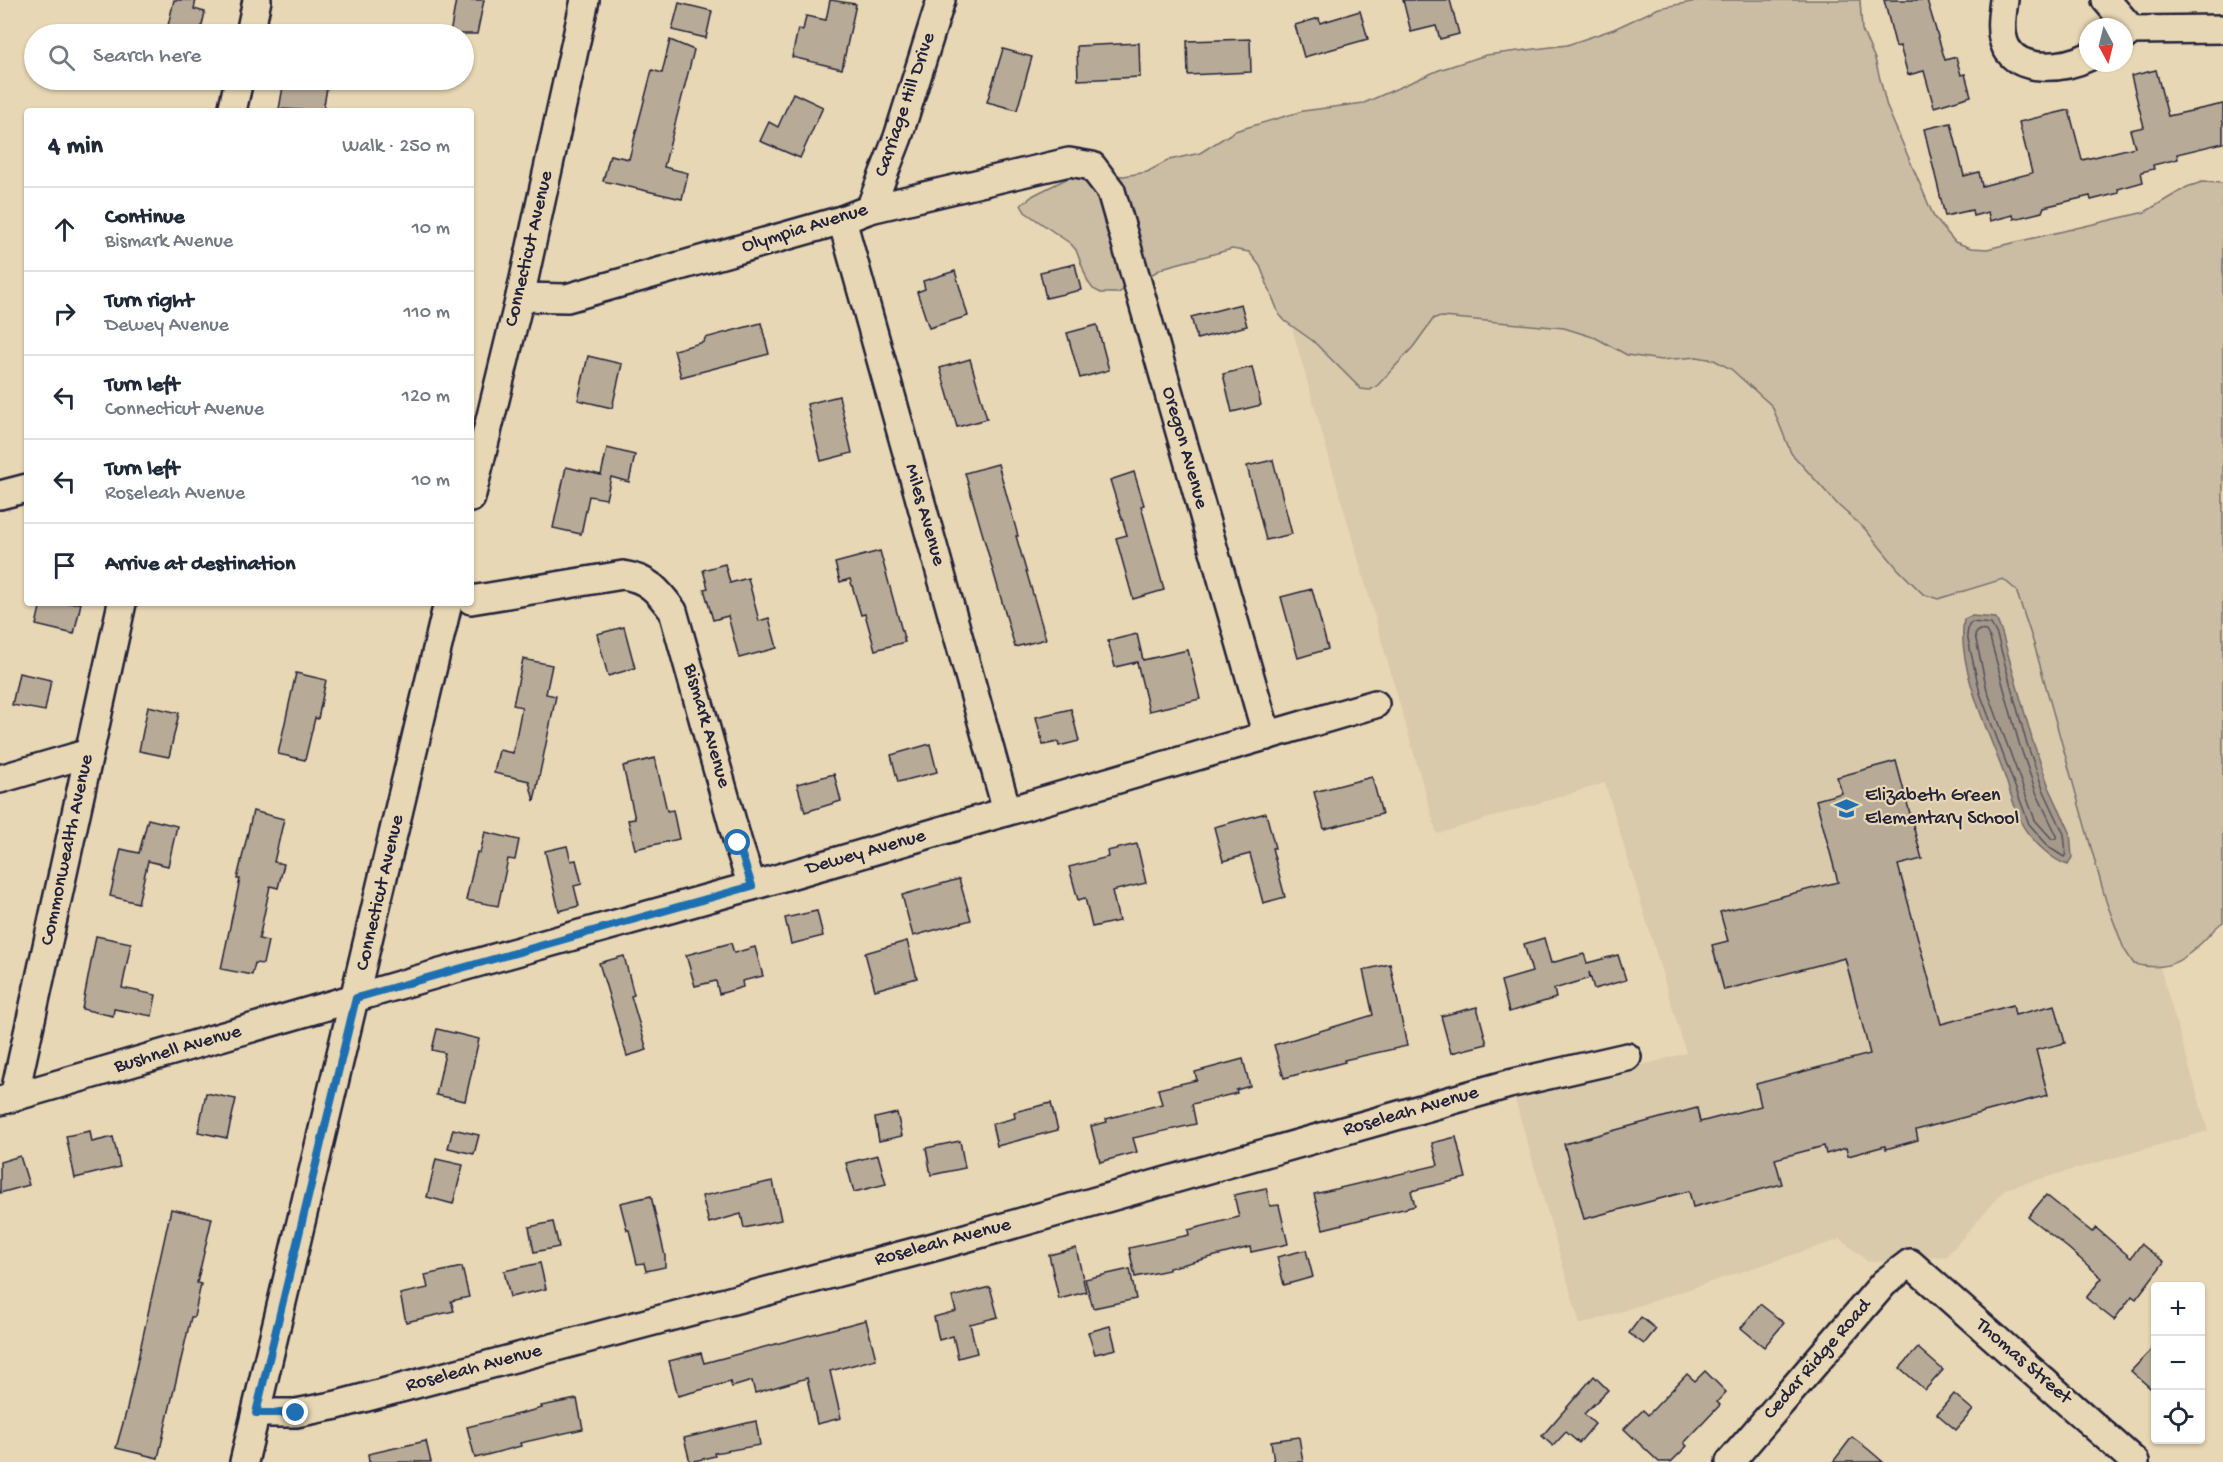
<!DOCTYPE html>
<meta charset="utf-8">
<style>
body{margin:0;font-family:"Gochi Hand",sans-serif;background:#f2f2f3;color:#1f2937}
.controls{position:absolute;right:18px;bottom:18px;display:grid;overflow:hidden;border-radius:6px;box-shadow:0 2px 4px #0004}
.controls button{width:54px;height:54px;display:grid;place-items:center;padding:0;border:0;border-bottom:2px solid #e0e1e3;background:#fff;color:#1f2937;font:30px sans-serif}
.compass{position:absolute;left:2079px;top:18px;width:54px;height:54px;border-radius:50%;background:#fff;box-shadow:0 2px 4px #0004;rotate:173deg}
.stop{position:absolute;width:18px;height:18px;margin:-14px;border:4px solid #1f6fb2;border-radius:50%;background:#fff}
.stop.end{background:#1f6fb2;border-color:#fff;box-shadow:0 2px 6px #0008}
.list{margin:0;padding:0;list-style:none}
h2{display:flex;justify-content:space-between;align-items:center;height:78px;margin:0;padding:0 24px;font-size:26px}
h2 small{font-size:20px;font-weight:400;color:#747a83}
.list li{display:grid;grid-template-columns:39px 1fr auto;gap:18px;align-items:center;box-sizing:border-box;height:84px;padding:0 24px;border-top:2px solid #e0e1e3}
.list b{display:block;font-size:22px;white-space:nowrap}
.list p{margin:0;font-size:20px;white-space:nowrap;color:#747a83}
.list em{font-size:20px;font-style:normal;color:#747a83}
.icon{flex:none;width:33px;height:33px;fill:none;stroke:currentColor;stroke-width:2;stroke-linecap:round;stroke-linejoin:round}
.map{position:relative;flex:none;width:2223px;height:1462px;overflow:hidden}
.search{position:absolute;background:#fff;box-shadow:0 2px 4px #0004;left:24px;top:24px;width:450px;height:66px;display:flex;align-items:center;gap:15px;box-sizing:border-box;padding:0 21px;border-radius:33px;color:#747a83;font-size:22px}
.panel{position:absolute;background:#fff;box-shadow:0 2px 4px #0004;left:24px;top:108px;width:450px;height:498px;border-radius:6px}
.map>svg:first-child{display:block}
</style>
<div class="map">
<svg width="2223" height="1462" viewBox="0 0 2223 1462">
<rect width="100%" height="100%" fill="#e8d7b4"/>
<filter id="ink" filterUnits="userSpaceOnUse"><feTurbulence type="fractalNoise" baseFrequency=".0167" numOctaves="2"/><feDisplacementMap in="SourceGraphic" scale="12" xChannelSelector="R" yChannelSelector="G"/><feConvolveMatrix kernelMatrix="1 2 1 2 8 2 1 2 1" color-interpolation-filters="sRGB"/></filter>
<g filter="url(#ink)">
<path fill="#d9caab" d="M1443 317 1564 328 1596 338 1627 355 1661 360 1696 357 1713 360 1731 369 1772 406 1791 453 1839 506 1865 529 1898 569 1923 594 1938 599 2003 579 2016 590 2034 644 2106 901 2124 949 2134 964 2151 968 2160 967 2208 1131 2005 1189 1947 1256 1868 1262 1841 1239 1580 1325 1515 1100 1686 1053 1605 783 1437 834 1291 325 1313 341 1361 388 1413 347 1434 318Z"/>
<path fill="#cbbda3" stroke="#76706f" stroke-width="1.5" d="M1702 0H1860L1862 30 1875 59 1887 107 1934 217 1955 242 1971 248 1987 249 2145 212 2187 187 2202 182 2223 183V922C2214 928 2207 938 2199 945 2179 965 2161 971 2134 964L2124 949 2106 901 2034 644 2016 590 2003 579 1938 599 1923 594 1898 569 1865 529 1839 506 1791 453 1772 406 1731 369 1714 360 1697 357 1661 360 1627 355 1596 338 1564 328 1443 317 1434 318 1413 347 1377 386 1370 390 1361 389 1313 341 1285 321 1279 314 1260 266 1249 252 1232 249 1165 267 1118 293H1101L1093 289 1088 282 1076 250 1071 244 1025 212 1021 205 1034 195 1078 173 1124 176 1147 172 1169 160 1200 153 1235 131 1303 111 1364 103 1439 70 1486 55 1567 45 1614 29 1659 8Z"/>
<path fill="#a5998b" stroke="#71696b" stroke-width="1.5" d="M1972 616 1996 618 2002 633 2032 739 2049 787 2070 832 2072 857 2068 865C2053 861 2031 840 2023 826 2015 811 2010 791 2004 774 1988 731 1956 664 1964 619Z"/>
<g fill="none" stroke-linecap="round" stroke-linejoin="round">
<g stroke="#56525b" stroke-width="1.5">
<path d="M1972 622 1991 624 1997 635 2026 741 2043 789 2064 834 2066 854 2064 857 2050 848 2029 824 1980 693 1967 635 1969 624Z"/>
<path d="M1979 630 1986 631 1990 638 2019 743 2036 792 2057 836 2055 839H2052L2035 820 1987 690 1975 635Z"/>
</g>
</g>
<g fill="#b7aa96" stroke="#22223b" stroke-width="1.5">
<path d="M174 0H196L194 9 205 12 200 34H166Z"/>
<path d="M456 0H484L477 34H450Z"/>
<path d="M830 0 856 4 842 69 792 57 798 29 803 30 806 16 826 20Z"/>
<path d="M1403 0H1450L1459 34 1440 39 1436 26 1411 32Z"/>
<path d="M1884 0H1927L1945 60 1956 57 1961 75 1965 74 1971 96 1934 107 1924 71 1908 75 1900 46 1896 47Z"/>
<path d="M679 3 712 11 706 38 672 30Z"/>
<path d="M1360 11 1368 39 1304 57 1295 25 1319 18 1320 23Z"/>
<path d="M1250 39 1251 72 1188 75 1187 41Z"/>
<path d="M670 40 694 50 664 167 688 173 682 199 603 181 610 155 629 159 652 70 662 73Z"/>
<path d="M1139 43 1140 77 1078 80 1077 46Z"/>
<path d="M1003 49 1032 57 1017 110 987 102Z"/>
<path d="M2156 70 2168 116 2223 104V143L2177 154 2178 159 2153 165 2154 169 2141 172 2143 182 2118 189 2119 193 2091 200 2090 196 2044 207 2042 212 2014 219 2013 215 1990 221 1988 212 1973 216 1972 210 1945 216 1924 129 1951 123 1964 176 1979 172 1982 186 2032 173 2019 122 2069 110 2082 160 2135 147 2130 130 2144 127 2131 76Z"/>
<path d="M284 81 327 88 323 111 279 109Z"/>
<path d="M793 93 823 107 800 158 760 141 769 122 778 127Z"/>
<path d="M1075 264 1081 290 1046 298 1040 272Z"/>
<path d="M955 271 968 316 929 328 917 292 925 289 923 281Z"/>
<path d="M1241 304 1247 326 1197 339 1191 317Z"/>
<path d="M761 323 769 354 681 377 674 350 704 342 705 338Z"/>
<path d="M1097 325 1109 370 1080 378 1067 333Z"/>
<path d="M588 356 622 364 612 408 578 400Z"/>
<path d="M970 359 987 419 957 427 940 368Z"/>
<path d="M1252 367 1261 405 1232 412 1223 374Z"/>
<path d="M839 396 852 453 821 461 807 404Z"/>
<path d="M607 448 635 455 629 482 611 477 606 499 589 496 581 534 553 528 566 467 601 475Z"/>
<path d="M1273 460 1292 534 1266 540 1247 466Z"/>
<path d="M998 464 1018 536H1016L1046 639 1015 647 965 473Z"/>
<path d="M1134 472 1144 505 1141 506 1164 590 1133 599 1116 538 1127 535 1110 480Z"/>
<path d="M880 551 905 642 875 650 865 614 861 615 850 579 840 582 835 563Z"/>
<path d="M725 564 730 583 748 578 759 621 769 618 777 648 739 658 728 616 713 620 704 589 708 588 703 570Z"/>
<path d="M1312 589 1328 649 1298 658 1281 597Z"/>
<path d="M41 603H81L74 634 36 625Z"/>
<path d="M624 627 635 668 608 676 597 634Z"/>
<path d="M1137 634 1143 660 1188 650 1200 699 1149 711 1137 662 1115 667 1108 641Z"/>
<path d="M523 659 552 665 546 694 556 696 534 801 529 781 494 773 499 750 513 753 522 707 513 705Z"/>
<path d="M19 673 51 680 45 711 12 705Z"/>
<path d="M296 673 326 680 318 719 315 718 305 760 278 754Z"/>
<path d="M148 706 179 713 169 757 139 751Z"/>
<path d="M1071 709 1079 741 1059 746 1058 742 1043 745 1036 717Z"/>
<path d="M930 744 937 772 898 782 891 755Z"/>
<path d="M655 758 667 811 673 810 679 839 635 849 628 820 635 819 623 766Z"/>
<path d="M1896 761 1922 859 1898 865 1941 1024 2013 1005 2015 1015 2055 1005 2065 1043 2036 1050 2048 1095 1916 1130 1918 1140 1886 1149 1885 1146 1848 1156 1846 1148 1826 1154 1824 1146 1775 1159 1782 1184 1693 1207 1689 1191 1584 1219 1564 1144 1697 1108 1700 1122 1761 1106 1756 1084 1870 1054 1845 958 1724 990 1712 945 1728 941 1720 912 1838 882 1816 800 1842 793 1837 777Z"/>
<path d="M834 774 841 801 805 812 797 784Z"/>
<path d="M1372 777 1382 814 1324 829 1314 792Z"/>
<path d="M253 811 284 819 274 862 284 864 278 888 270 886 259 939 268 941 263 964 255 963 252 975 221 969 240 879H237Z"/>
<path d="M1266 813 1275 848H1272L1285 897 1263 903 1250 854 1223 861 1214 827Z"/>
<path d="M148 819 177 826 168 866 148 861 138 903 110 896 121 849 139 853Z"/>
<path d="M485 832 519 840 515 860 508 859 498 906 466 900 477 852 480 853Z"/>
<path d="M1137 844 1146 883 1112 891 1119 921 1092 927 1085 898 1078 900 1069 867 1108 857 1107 851Z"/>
<path d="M567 846 571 861 576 860 582 884 574 886 579 906 559 911 545 851Z"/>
<path d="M959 879 971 920 913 936 902 895Z"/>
<path d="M817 911 823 936 791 944 785 918Z"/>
<path d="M96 936 131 943 122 988 156 995 152 1016 114 1009 113 1016 82 1009Z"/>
<path d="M1544 938 1551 963 1584 954 1587 963 1618 955 1626 980 1594 989 1589 972 1590 978 1554 989 1556 998 1509 1012 1501 981 1532 972 1524 944Z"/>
<path d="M907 941 917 978 875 990 865 953Z"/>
<path d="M731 943 734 953 755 947 763 976 742 981 743 987 719 994 716 981 695 986 686 955Z"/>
<path d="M624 956 634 995 631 996 647 1050 627 1056 599 963Z"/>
<path d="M1390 964 1407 1046 1344 1060 1345 1062 1284 1078 1274 1045 1373 1015 1363 970Z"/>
<path d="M1477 1007 1487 1044 1451 1053 1441 1016Z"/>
<path d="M437 1029 479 1039 465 1101 436 1095 445 1053 432 1050Z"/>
<path d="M1243 1059 1250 1086 1236 1090 1237 1093 1192 1104 1196 1124 1133 1138 1137 1152 1100 1162 1091 1126 1107 1122 1106 1119 1162 1104 1158 1089 1197 1080 1195 1072Z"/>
<path d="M206 1093 236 1099 227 1138 198 1132Z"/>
<path d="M1051 1103 1058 1130 997 1146 992 1124 1015 1118 1014 1112Z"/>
<path d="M897 1113 902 1136 879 1141 875 1118Z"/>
<path d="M453 1129 479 1135 474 1154 448 1148Z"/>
<path d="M90 1131 92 1142 113 1137 120 1167 75 1178 66 1136Z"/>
<path d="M1456 1137 1466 1178 1411 1191 1415 1206 1323 1229 1314 1194 1438 1165 1432 1143Z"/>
<path d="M960 1141 965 1168 931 1175 926 1148Z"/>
<path d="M878 1155 886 1184 854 1192 846 1163Z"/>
<path d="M20 1156 29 1185 0 1193V1162Z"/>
<path d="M436 1159 463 1165 453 1204 427 1197Z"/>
<path d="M773 1181 781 1220 744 1228 741 1214 709 1223 702 1196Z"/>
<path d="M1266 1188 1270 1206 1279 1205 1288 1244 1251 1252 1250 1247 1169 1268V1270L1135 1277 1129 1248 1189 1235 1188 1230 1239 1217 1234 1195Z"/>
<path d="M2046 1195 2092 1232 2096 1228 2131 1258 2141 1244 2164 1262 2136 1299 2132 1296 2114 1320 2086 1298 2102 1278 2068 1248 2028 1217Z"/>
<path d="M651 1196 665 1256V1267L646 1271 644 1263 637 1264 629 1230H627L620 1203Z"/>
<path d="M171 1209 212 1218 197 1283 201 1284 194 1317H191L158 1458 116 1448 127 1409Z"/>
<path d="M553 1222 559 1247 534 1252 529 1227Z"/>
<path d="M1076 1248 1086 1292 1059 1299 1049 1255Z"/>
<path d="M1306 1250 1313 1277 1284 1285 1277 1257Z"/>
<path d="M540 1263 546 1289 510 1297 504 1271Z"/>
<path d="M462 1267 469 1297 451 1301 454 1311 406 1322 400 1294 428 1288 425 1275Z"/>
<path d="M1130 1269 1136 1299 1093 1308 1085 1279Z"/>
<path d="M990 1287 998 1317 970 1324 977 1353 958 1358 953 1336 939 1340 934 1317 956 1311 952 1297Z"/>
<path d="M1760 1304 1784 1323 1764 1347 1741 1328Z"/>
<path d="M1641 1317 1656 1329 1644 1344 1629 1333Z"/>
<path d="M866 1320 876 1359 830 1371 841 1418 817 1424 807 1378 755 1393 752 1381 732 1387 730 1382 678 1396 669 1361 701 1353 704 1363Z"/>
<path d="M1110 1326 1116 1349 1095 1354 1088 1332Z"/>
<path d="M2156 1345V1393L2131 1371Z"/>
<path d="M1918 1348 1943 1370 1925 1390 1900 1368Z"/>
<path d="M1705 1371 1726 1392 1717 1402 1720 1405 1684 1443 1687 1446 1671 1462H1659L1624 1429 1643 1410 1648 1415 1687 1374 1695 1381Z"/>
<path d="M1594 1376 1608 1390 1584 1414 1595 1424 1579 1443 1566 1432 1553 1446 1542 1436Z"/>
<path d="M1954 1394 1973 1410 1956 1430 1937 1414Z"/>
<path d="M577 1399 583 1429 520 1443 521 1446 475 1458 467 1427 542 1408 541 1406Z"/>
<path d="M756 1421 760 1445 714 1453 715 1456 690 1462 684 1438Z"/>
<path d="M1299 1437 1303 1462H1274L1271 1441Z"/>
<path d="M1852 1437 1868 1449 1883 1462H1833Z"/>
<path d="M426 1441 431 1462H369L368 1454Z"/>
</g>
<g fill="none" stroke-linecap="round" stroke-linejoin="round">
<defs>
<g id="minor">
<path d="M2004 0C2002 15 1999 33 2006 47 2020 74 2065 68 2088 57"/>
<path d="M2106 0 2132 30"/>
<path d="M250 34 257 0"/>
<path d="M2124 36 2132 30 2223 29"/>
<path d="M232 111 239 80"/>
<path d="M870 209 898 137 941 0"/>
<path d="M842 220 1007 811"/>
<path d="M520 297 567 298 842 220 870 209 1069 162 1092 166 1111 191 1267 736"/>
<path d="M0 495 27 488"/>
<path d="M471 498 520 297 585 0"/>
<path d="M471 600 623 575C649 579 658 591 673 611L738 843 752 886"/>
<path d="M0 779 89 753"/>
<path d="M14 1097 122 603"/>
<path d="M0 1101 437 974 752 886 1375 704"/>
<path d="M256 1413H296L337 1405 937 1246 1509 1084 1627 1057"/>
<path d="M244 1462 448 603"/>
<path d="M1730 1462 1884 1283 1910 1263 2135 1462"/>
</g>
</defs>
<use href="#minor" stroke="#22223b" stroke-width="32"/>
<use href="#minor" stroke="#e8d7b4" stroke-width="27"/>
</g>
</g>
<g fill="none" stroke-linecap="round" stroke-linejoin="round" filter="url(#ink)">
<path stroke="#1f6fb2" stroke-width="8" d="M296 1413H256L356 998 752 886 738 843"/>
</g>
<defs>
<symbol id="school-bare" viewBox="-9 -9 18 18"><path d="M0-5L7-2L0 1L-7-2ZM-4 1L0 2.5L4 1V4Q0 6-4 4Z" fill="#1f6fb2" stroke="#e8d7b4" stroke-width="2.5" paint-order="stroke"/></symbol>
</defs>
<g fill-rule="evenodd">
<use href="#school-bare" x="1830" y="792" width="33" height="33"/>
</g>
<g text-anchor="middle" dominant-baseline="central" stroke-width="4.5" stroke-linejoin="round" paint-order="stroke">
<g font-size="20" fill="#22223b" stroke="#e8d7b4">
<text transform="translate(906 105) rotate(-71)">Carriage Hill Drive</text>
<text transform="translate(805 229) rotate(-17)">Olympia Avenue</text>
<text transform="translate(530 249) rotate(-77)">Connecticut Avenue</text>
<text transform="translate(1184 448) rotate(74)">Oregon Avenue</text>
<text transform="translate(924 515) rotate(74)">Miles Avenue</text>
<text transform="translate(706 726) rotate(74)">Bismark Avenue</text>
<text transform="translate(68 850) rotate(-78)">Commonwealth Avenue</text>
<text transform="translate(866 853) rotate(-16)">Dewey Avenue</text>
<text transform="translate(381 893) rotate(-77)">Connecticut Avenue</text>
<text transform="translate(178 1050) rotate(-16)">Bushnell Avenue</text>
<text transform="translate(1411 1112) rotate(-16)">Roseleah Avenue</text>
<text transform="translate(943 1243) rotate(-15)">Roseleah Avenue</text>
<text transform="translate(1818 1360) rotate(-49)">Cedar Ridge Road</text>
<text transform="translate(2023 1362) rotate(41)">Thomas Street</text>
<text transform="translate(474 1369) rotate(-15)">Roseleah Avenue</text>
</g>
<g font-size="20" fill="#22223b" stroke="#e8d7b4" text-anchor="start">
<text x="1865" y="796">Elizabeth Green<tspan x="1865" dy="23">Elementary School</tspan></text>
</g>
</g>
</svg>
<div class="controls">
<button>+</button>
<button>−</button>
<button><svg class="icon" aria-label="locate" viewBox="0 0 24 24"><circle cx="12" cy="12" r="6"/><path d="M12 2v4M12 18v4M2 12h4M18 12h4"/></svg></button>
</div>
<svg class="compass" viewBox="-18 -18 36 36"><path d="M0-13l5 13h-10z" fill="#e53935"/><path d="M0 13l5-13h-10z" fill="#747a83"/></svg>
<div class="stop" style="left:738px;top:843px"></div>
<div class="stop end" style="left:296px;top:1413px"></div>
<div class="search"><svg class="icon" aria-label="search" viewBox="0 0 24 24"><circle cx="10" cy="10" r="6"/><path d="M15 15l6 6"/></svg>Search here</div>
<section class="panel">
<h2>4 min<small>Walk · 250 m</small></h2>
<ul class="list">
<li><svg class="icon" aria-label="ahead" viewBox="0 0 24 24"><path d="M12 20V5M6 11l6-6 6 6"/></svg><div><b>Continue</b><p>Bismark Avenue</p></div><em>10 m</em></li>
<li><svg class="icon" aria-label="right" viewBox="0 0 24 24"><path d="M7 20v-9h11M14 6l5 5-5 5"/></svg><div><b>Turn right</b><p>Dewey Avenue</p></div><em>110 m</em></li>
<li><svg class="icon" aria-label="left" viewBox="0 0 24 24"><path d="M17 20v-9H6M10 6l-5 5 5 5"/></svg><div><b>Turn left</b><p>Connecticut Avenue</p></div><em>120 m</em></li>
<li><svg class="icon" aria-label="left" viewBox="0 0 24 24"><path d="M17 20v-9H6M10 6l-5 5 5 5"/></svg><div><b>Turn left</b><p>Roseleah Avenue</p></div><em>10 m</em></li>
<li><svg class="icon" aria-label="arrive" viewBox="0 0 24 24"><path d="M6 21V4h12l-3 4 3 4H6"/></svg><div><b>Arrive at destination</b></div></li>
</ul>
</section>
</div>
